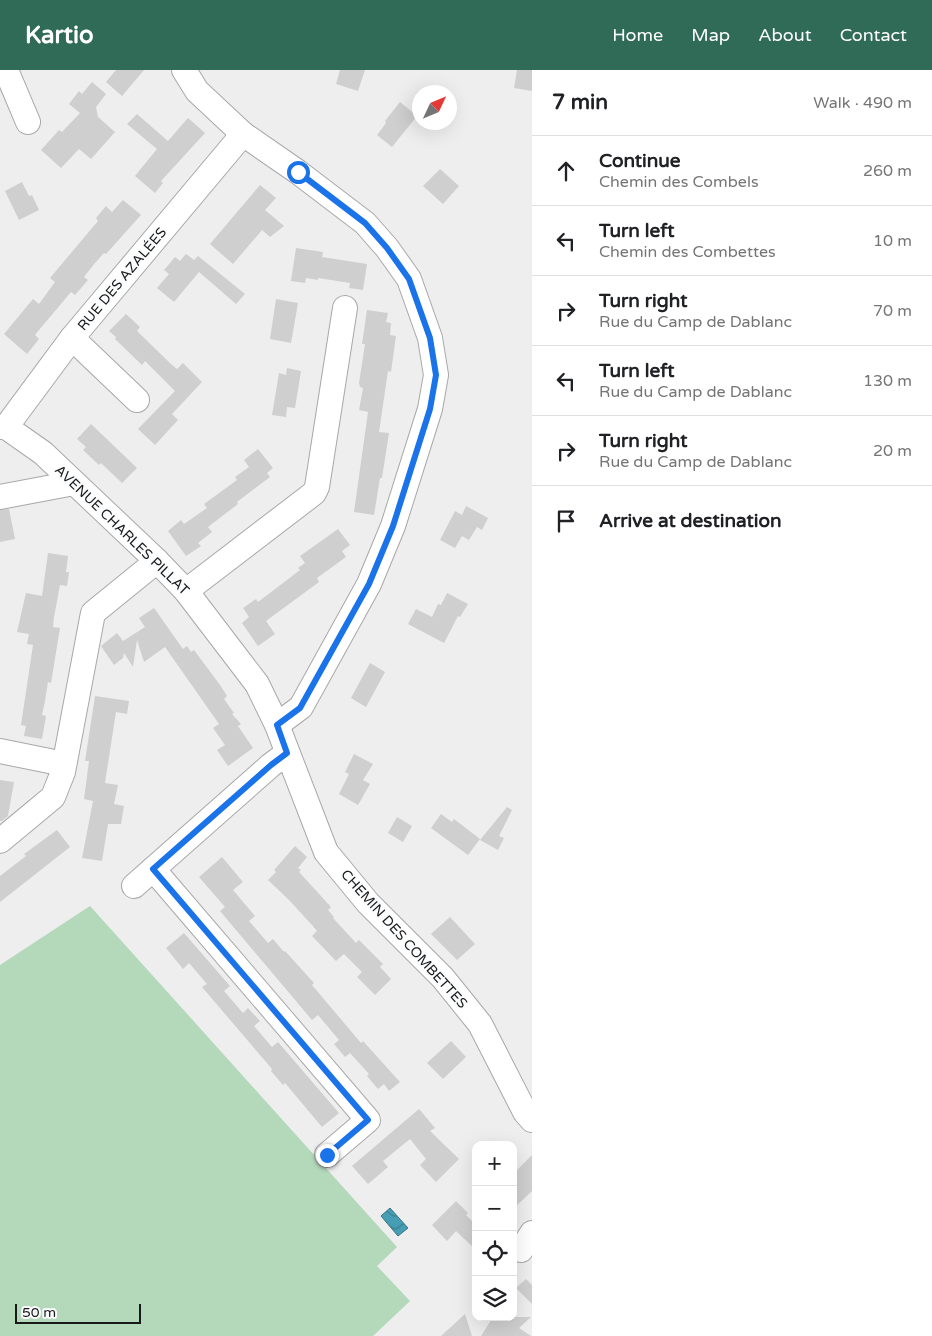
<!DOCTYPE html>
<meta charset="utf-8">
<style>
body{margin:0;font-family:"Varela Round",sans-serif;background:#f6f6f6;color:#202124}
.controls{position:absolute;right:15px;bottom:15px;display:grid;overflow:hidden;border-radius:10px;box-shadow:0 5px 20px #0002}
.controls button{width:45px;height:45px;display:grid;place-items:center;padding:0;border:0;border-bottom:1px solid #e0e0e0;background:#fff;color:#202124;font:25px sans-serif}
.compass{position:absolute;left:412px;top:15px;width:45px;height:45px;border-radius:50%;background:#fff;box-shadow:0 5px 20px #0002;rotate:46deg}
.scale{position:absolute;left:15px;bottom:12px;width:126px;box-sizing:border-box;padding-left:5px;border:2px solid #191919;border-top:0;font-size:14px;line-height:18px;white-space:nowrap;color:#191919;-webkit-text-stroke:4px #fbfcfd;paint-order:stroke}
.stop{position:absolute;width:15px;height:15px;margin:-11px;border:4px solid #1a73e8;border-radius:50%;background:#fff}
.stop.end{background:#1a73e8;border-color:#fff;box-shadow:0 1px 5px #0008}
.list{margin:0;padding:0;list-style:none}
h2{display:flex;justify-content:space-between;align-items:center;height:65px;margin:0;padding:0 20px;font-size:21px}
h2 small{font-size:16px;font-weight:400;color:#757577}
.list li{display:grid;grid-template-columns:32px 1fr auto;gap:15px;align-items:center;box-sizing:border-box;height:70px;padding:0 20px;border-top:1px solid #e0e0e0}
.list b{display:block;font-size:19px;white-space:nowrap}
.list p{margin:0;font-size:16px;white-space:nowrap;color:#757577}
.list em{font-size:16px;font-style:normal;color:#757577}
.icon{flex:none;width:28px;height:28px;fill:none;stroke:currentColor;stroke-width:2;stroke-linecap:round;stroke-linejoin:round}
.map{position:relative;flex:none;width:532px;height:1266px;overflow:hidden}
header{display:flex;align-items:center;gap:30px;box-sizing:border-box;height:70px;padding:0 25px;background:#2f6b56;color:#fff}
header strong{font-size:24px}
nav{display:flex;gap:28px;margin-inline-start:auto;font-size:18px}
main{display:flex}
aside{flex:1;background:#fff}
.map>svg:first-child{display:block}
</style>
<header>
<strong>Kartio</strong>
<nav><a>Home</a><a>Map</a><a>About</a><a>Contact</a></nav>
</header>
<main>
<div class="map">
<svg width="532" height="1266" viewBox="0 0 532 1266">
<defs>
<pattern id="water-waves" width="16" height="10" patternUnits="userSpaceOnUse" patternTransform="scale(1.25)"><rect width="16" height="10" fill="#459eb3"/><path d="M0 5q4-4 8 0t8 0" fill="none" stroke="#398091"/></pattern>
</defs>
<rect width="100%" height="100%" fill="#eeeeef"/>
<path fill="#b3d8ba" d="M90 836 397 1177 377 1196 410 1231 373 1266H0V895Z"/>
<path fill="url(#water-waves)" stroke="#387685" d="M390 1138 408 1158 398 1166 381 1146Z"/>
<g fill="#d0cfcf">
<path d="M116 0H144L122 26 106 12Z"/>
<path d="M340 0H365L358 21 336 14Z"/>
<path d="M517 0H532V21L514 18Z"/>
<path d="M92 12 106 24 96 37 98 47 115 62 91 89 79 79 61 98 41 80 59 60 62 62 80 43 69 34 79 21 82 24Z"/>
<path d="M400 32 417 46 392 77 377 65 386 53 385 51Z"/>
<path d="M137 44 168 71 188 48 205 63 161 111 163 113 155 123 135 106 157 79 127 54Z"/>
<path d="M440 99 459 116 443 134 423 116Z"/>
<path d="M22 112 29 126 32 125 39 140 19 150 5 121Z"/>
<path d="M260 115 276 128 265 140 284 156 270 167 262 160 233 194 210 174Z"/>
<path d="M123 130 141 145 106 184 104 183 95 193 84 207 88 210 75 225 71 222 39 260 35 265 39 269 27 284 4 264 33 229 39 234 55 212 50 208 98 151 96 148 106 136 112 142Z"/>
<path d="M296 178 323 182 322 187 367 194 363 220 349 218 350 213 318 208V210L306 208 305 213 291 211Z"/>
<path d="M186 184 194 190 198 186 245 224 236 234 199 202 174 232 157 218 169 204 164 200 175 187 180 191Z"/>
<path d="M276 229 298 233 291 273 270 269Z"/>
<path d="M367 240 388 243 386 252 391 253 390 265 396 266 391 302 388 301 379 362 389 363 382 408H380L374 445 354 442 368 342 359 340 363 318 360 317 359 313 365 274H362Z"/>
<path d="M126 244 140 257 137 261 171 294 177 299 183 293 202 312 172 344 178 350 155 375 138 359 175 321 145 291 142 295 115 269 116 267 109 261Z"/>
<path d="M287 298 301 301 295 338 287 337 286 347 272 345 279 303 286 305Z"/>
<path d="M91 354 137 398 122 413 101 393 99 395 83 380 86 377 77 369Z"/>
<path d="M258 379 273 398 267 403 270 407 237 432 238 434 208 457 212 462 198 473 201 476 186 486 168 461 181 450 184 454 207 438 204 434 237 410 235 407 249 397 244 390Z"/>
<path d="M466 436 488 448 482 460 477 457 469 470 462 466 455 478 440 470 455 441 462 445Z"/>
<path d="M9 439 15 469 0 472V440Z"/>
<path d="M338 459 350 475 342 481 346 487 317 508 319 512 266 551 275 564 258 576 242 553 249 547 243 538 256 529 258 532 300 500 298 498 305 493 300 486Z"/>
<path d="M48 483 68 486 66 502H69L67 516 60 515 54 547 53 557 60 558 51 613 48 612 45 631 42 645 46 646 42 669 24 666 26 656 21 655 33 575 27 574 29 564 17 562 26 523 42 526Z"/>
<path d="M447 523 468 534 460 547 458 546 444 573 408 554 416 539 432 547 438 534 441 535Z"/>
<path d="M154 538 183 579 187 576 191 582 194 580 220 615 227 626 224 629 234 643 232 644 241 654 238 656 253 678 228 696 217 680 225 675 213 658 219 654 165 577 144 592 137 570 133 597 124 583 123 588 114 595 101 576 117 563 123 571 145 557 139 548Z"/>
<path d="M370 593 385 602 366 637 351 628Z"/>
<path d="M95 626 129 631 127 644 116 642 105 713 118 715 114 734 124 736 121 754H108L102 791 82 788 93 731 84 729 89 691H85Z"/>
<path d="M354 684 373 694 363 710 370 714 358 735 339 724 349 704 345 702Z"/>
<path d="M0 710 14 712 8 746 2 751H0Z"/>
<path d="M507 737 512 740 499 766 504 768 498 780 480 770Z"/>
<path d="M441 744 452 752 454 749 480 769 468 785 431 758Z"/>
<path d="M397 747 412 756 403 772 388 763Z"/>
<path d="M57 760 70 777 0 832V806L26 786 24 784Z"/>
<path d="M295 776 307 787 298 798 301 800 299 802 331 837 328 840 334 847 333 848 356 873 359 870 383 894 380 897 391 909 375 925 357 907 362 902 344 884 336 891 312 866 317 861 312 855 289 830 268 810 276 802 274 800Z"/>
<path d="M222 787 243 812 233 820 255 846 249 851 268 873 273 869 284 882 285 881 314 913 312 915 361 973 363 971 400 1012 389 1021 384 1014 378 1019 367 1006 369 1004 350 983 345 987 334 974 339 970 318 945 312 950 220 841 225 837 199 807Z"/>
<path d="M450 847 475 874 457 890 431 864Z"/>
<path d="M184 863 230 916 224 921 243 943 248 938 260 951 254 956 272 977 278 972 339 1043 322 1057 285 1013 283 1015 271 1001 272 999 202 917 207 914 189 893 183 899 166 878Z"/>
<path d="M451 971 466 987 443 1009 427 993Z"/>
<path d="M419 1039 435 1058 430 1061 459 1089 436 1112 420 1095 426 1089 410 1069 383 1091 388 1097 368 1114 352 1096Z"/>
<path d="M532 1085V1121L513 1139V1104Z"/>
<path d="M456 1131 468 1143 466 1145 476 1155V1180L456 1161 447 1171 432 1155Z"/>
<path d="M526 1209 532 1215V1234L516 1218Z"/>
<path d="M465 1244 472 1266H441Z"/>
<path d="M493 1247H531L519 1258 531 1266H481Z"/>
</g>
<g fill="none" stroke-linecap="round" stroke-linejoin="round">
<defs>
<g id="minor">
<path d="M6 0 28 52"/>
<path d="M184 0 197 21 243 64 298 102 365 153 387 178 409 209 430 268 436 305 430 339 393 456 369 514 301 637 277 655"/>
<path d="M72 268 137 330"/>
<path d="M0 357H6L43 383 157 491 186 521 257 614 277 655 326 782 368 833 443 908 480 954 525 1042 532 1050"/>
<path d="M6 357 72 268 243 64"/>
<path d="M0 427 74 413"/>
<path d="M186 521 314 423 317 417 345 238"/>
<path d="M0 681 64 694"/>
<path d="M0 771 53 727 63 702 93 543 157 491"/>
<path d="M153 799 368 1050 327 1085"/>
<path d="M134 816 271 695 287 683"/>
<path d="M521 1180 532 1163"/>
</g>
</defs>
<use href="#minor" stroke="#a8a8a9" stroke-width="26"/>
<use href="#minor" stroke="#fff" stroke-width="24"/>
</g>
<g fill="none" stroke-linecap="round" stroke-linejoin="round">
<path stroke="#1a73e8" stroke-width="6" d="M298 102 365 153 387 178 409 209 430 268 436 305 430 339 393 456 369 514 300 638 277 655 287 683 271 695 153 799 368 1050 327 1085"/>
</g>
<g text-anchor="middle" dominant-baseline="central" stroke-width="4" stroke-linejoin="round" paint-order="stroke">
<g font-size="14" fill="#191919" stroke="#fbfcfd">
<text transform="translate(122 209) rotate(-50)">RUE DES AZALÉES</text>
<text transform="translate(122 460) rotate(44)">AVENUE CHARLES PILLAT</text>
<text transform="translate(404 869) rotate(48)">CHEMIN DES COMBETTES</text>
</g>
</g>
</svg>
<div class="controls">
<button>+</button>
<button>−</button>
<button><svg class="icon" aria-label="locate" viewBox="0 0 24 24"><circle cx="12" cy="12" r="6"/><path d="M12 2v4M12 18v4M2 12h4M18 12h4"/></svg></button>
<button><svg class="icon" aria-label="layers" viewBox="0 0 24 24"><path d="M12 4l9 5-9 5-9-5zM3 14l9 5 9-5"/></svg></button>
</div>
<svg class="compass" viewBox="-18 -18 36 36"><path d="M0-13l5 13h-10z" fill="#e53935"/><path d="M0 13l5-13h-10z" fill="#757577"/></svg>
<div class="scale">50 m</div>
<div class="stop" style="left:298px;top:102px"></div>
<div class="stop end" style="left:327px;top:1085px"></div>
</div>
<aside>
<h2>7 min<small>Walk · 490 m</small></h2>
<ul class="list">
<li><svg class="icon" aria-label="ahead" viewBox="0 0 24 24"><path d="M12 20V5M6 11l6-6 6 6"/></svg><div><b>Continue</b><p>Chemin des Combels</p></div><em>260 m</em></li>
<li><svg class="icon" aria-label="left" viewBox="0 0 24 24"><path d="M17 20v-9H6M10 6l-5 5 5 5"/></svg><div><b>Turn left</b><p>Chemin des Combettes</p></div><em>10 m</em></li>
<li><svg class="icon" aria-label="right" viewBox="0 0 24 24"><path d="M7 20v-9h11M14 6l5 5-5 5"/></svg><div><b>Turn right</b><p>Rue du Camp de Dablanc</p></div><em>70 m</em></li>
<li><svg class="icon" aria-label="left" viewBox="0 0 24 24"><path d="M17 20v-9H6M10 6l-5 5 5 5"/></svg><div><b>Turn left</b><p>Rue du Camp de Dablanc</p></div><em>130 m</em></li>
<li><svg class="icon" aria-label="right" viewBox="0 0 24 24"><path d="M7 20v-9h11M14 6l5 5-5 5"/></svg><div><b>Turn right</b><p>Rue du Camp de Dablanc</p></div><em>20 m</em></li>
<li><svg class="icon" aria-label="arrive" viewBox="0 0 24 24"><path d="M6 21V4h12l-3 4 3 4H6"/></svg><div><b>Arrive at destination</b></div></li>
</ul>
</aside>
</main>
